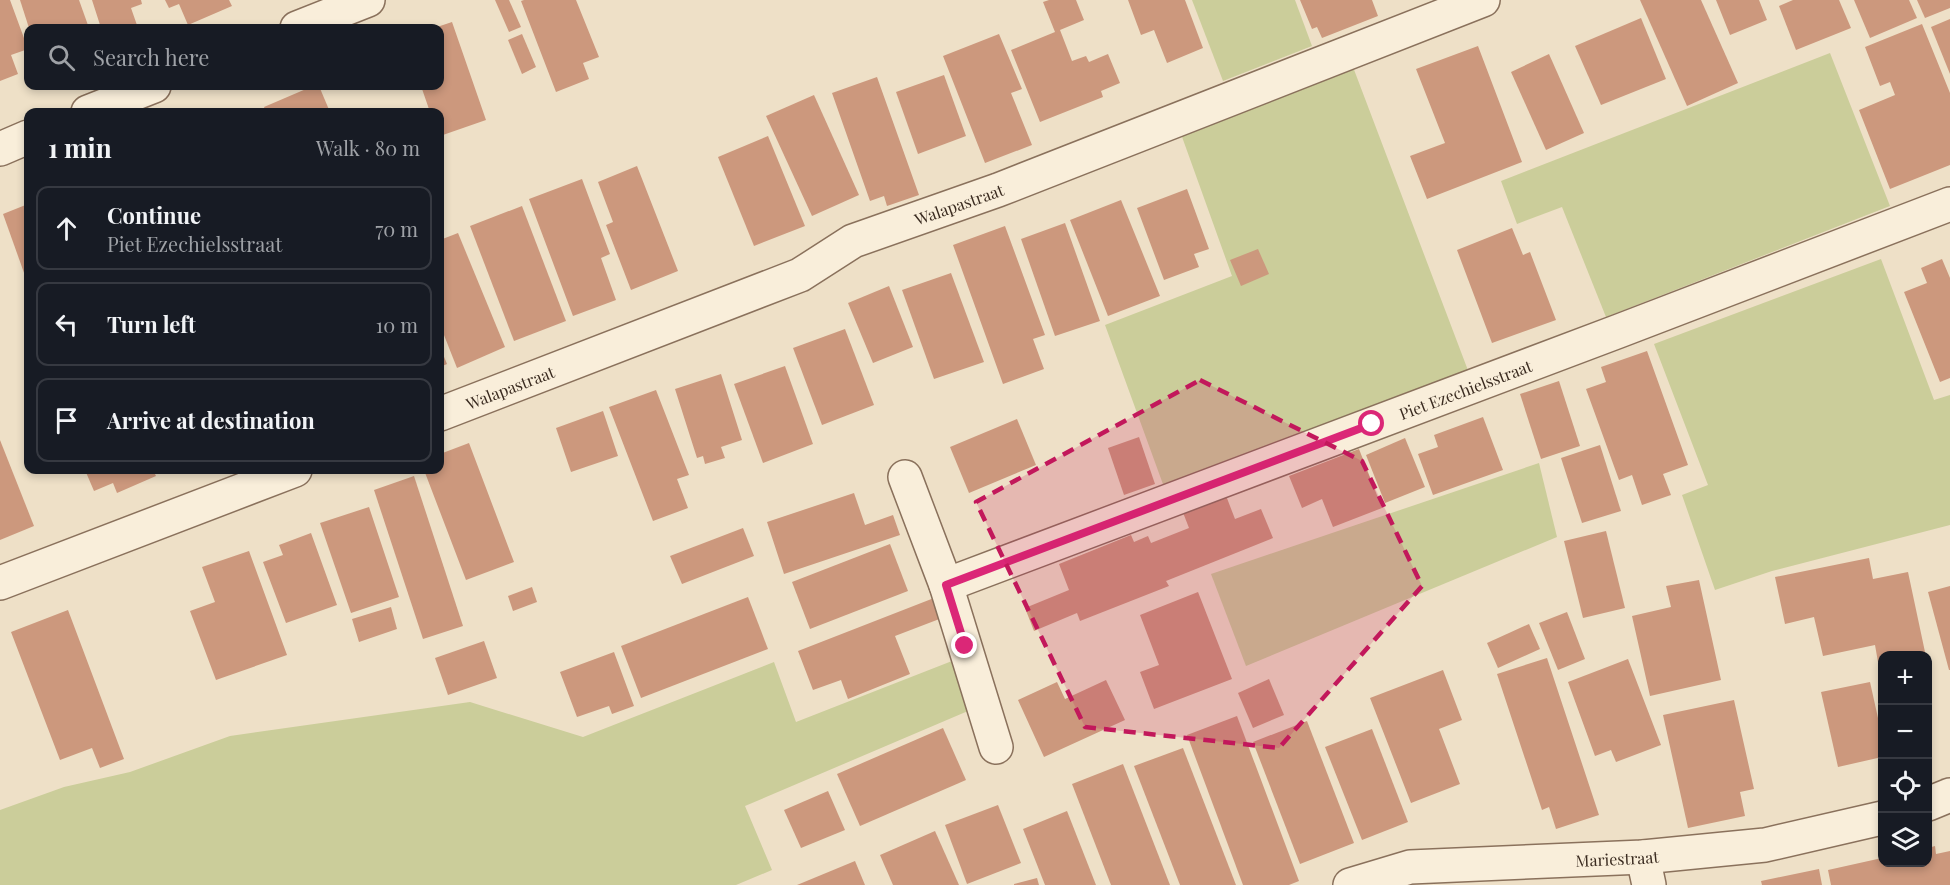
<!DOCTYPE html>
<meta charset="utf-8">
<style>
body{margin:0;font-family:"Playfair Display",serif;background:#20242c;color:#f1f3f6}
.controls{position:absolute;right:18px;bottom:18px;display:grid;overflow:hidden;border-radius:12px;box-shadow:0 3px 9px #0003}
.controls button{width:54px;height:54px;display:grid;place-items:center;padding:0;border:0;border-bottom:2px solid #363941;background:#171b24;color:#f1f3f6;font:30px sans-serif}
.stop{position:absolute;width:18px;height:18px;margin:-14px;border:4px solid #db2777;border-radius:50%;background:#fff}
.stop.end{background:#db2777;border-color:#fff;box-shadow:0 2px 6px #0008}
.list{margin:0;padding:0;list-style:none}
h2{display:flex;justify-content:space-between;align-items:center;height:78px;margin:0;padding:0 24px;font-size:26px}
h2 small{font-size:20px;font-weight:400;color:#9ea1a6}
.list li{display:grid;grid-template-columns:39px 1fr auto;gap:18px;align-items:center;box-sizing:border-box;height:84px;margin:0 12px 12px;padding:0 12px;border:2px solid #363941;border-radius:12px}
.list b{display:block;font-size:22px;white-space:nowrap}
.list p{margin:0;font-size:20px;white-space:nowrap;color:#9ea1a6}
.list em{font-size:20px;font-style:normal;color:#9ea1a6}
.icon{flex:none;width:33px;height:33px;fill:none;stroke:currentColor;stroke-width:2;stroke-linecap:round;stroke-linejoin:round}
.map{position:relative;flex:none;width:1950px;height:885px;overflow:hidden}
.search{position:absolute;background:#171b24;box-shadow:0 3px 9px #0003;left:24px;top:24px;width:420px;height:66px;display:flex;align-items:center;gap:15px;box-sizing:border-box;padding:0 21px;border-radius:12px;color:#9ea1a6;font-size:22px}
.panel{position:absolute;background:#171b24;box-shadow:0 3px 9px #0003;left:24px;top:108px;width:420px;height:366px;border-radius:12px}
.map>svg:first-child{display:block}
</style>
<div class="map">
<svg width="1950" height="885" viewBox="0 0 1950 885">
<rect width="100%" height="100%" fill="#eee0c7"/>
<g fill="#cbcd9a">
<path d="M1192 0H1295L1312 46 1223 81Z"/>
<path d="M1830 53 1890 206 1606 317 1562 207 1517 224 1501 181Z"/>
<path d="M1353 67 1469 373 1164 487 1105 325 1232 276 1181 134Z"/>
<path d="M1881 259 1934 400 1950 395V525L1772 571 1715 590 1682 495 1708 485 1654 344Z"/>
<path d="M1539 463 1557 537 1246 666 1211 574Z"/>
<path d="M952 661 968 711 745 806 772 870 736 885H0V810L64 787 130 772 230 736 470 702 583 737 774 662 796 722Z"/>
</g>
<g fill="#cc987d">
<path d="M0 0H10L28 49 11 55 18 74 0 81Z"/>
<path d="M20 0H79L89 28H29Z"/>
<path d="M92 0H141L142 4 131 8 138 28H101Z"/>
<path d="M165 0H229L232 6 188 25 179 4 169 8Z"/>
<path d="M495 0H509L521 27 509 32Z"/>
<path d="M524 0H576L599 57 583 63 589 79 556 92 521 1Z"/>
<path d="M1049 0H1076L1084 20 1060 30 1072 61 1086 56 1089 62 1108 54 1120 83 1101 91 1103 97 1040 122 1011 50 1055 32 1043 2Z"/>
<path d="M1128 0H1185L1203 48 1167 63 1154 30 1141 35Z"/>
<path d="M1300 0H1372L1378 16 1322 38 1317 27 1312 29Z"/>
<path d="M1640 0H1701L1738 83 1687 106Z"/>
<path d="M1716 0H1759L1767 20 1730 35Z"/>
<path d="M1793 0H1839L1851 28 1796 50 1779 6Z"/>
<path d="M1854 0H1909L1917 18 1870 38Z"/>
<path d="M1917 0H1950V8L1925 18Z"/>
<path d="M1641 18 1666 79 1601 105 1575 46Z"/>
<path d="M1950 19V74L1931 27Z"/>
<path d="M452 22 486 120 440 136V112H430L421 86H440V28H434Z"/>
<path d="M1922 24 1950 93V165L1890 189 1859 110 1895 95 1890 82 1880 86 1865 47Z"/>
<path d="M522 34 536 67 522 74 508 40Z"/>
<path d="M999 34 1022 89 1011 93 1032 145 985 163 943 56Z"/>
<path d="M1478 46 1522 162 1427 199 1410 156 1445 143 1416 69Z"/>
<path d="M1549 54 1584 133 1546 150 1511 72Z"/>
<path d="M944 75 966 136 918 154 896 92Z"/>
<path d="M877 77 919 195 887 206 884 196 870 201 832 93Z"/>
<path d="M313 86H319L330 112H266L264 107Z"/>
<path d="M814 95 859 195 812 216 766 116Z"/>
<path d="M768 136 805 226 754 246 718 157Z"/>
<path d="M637 166 678 271 631 290 606 225 613 222 598 182Z"/>
<path d="M582 179 610 254 601 258 616 300 573 316 529 199Z"/>
<path d="M1187 189 1209 249 1194 254 1199 267 1164 280 1137 208Z"/>
<path d="M1121 200 1160 296 1108 316 1070 220Z"/>
<path d="M28 204V284L3 214Z"/>
<path d="M522 206 566 321 514 341 470 226Z"/>
<path d="M1065 223 1100 321 1055 336 1021 239Z"/>
<path d="M1005 226 1045 335 1033 339 1044 369 1003 384 953 245Z"/>
<path d="M1512 228 1523 255 1530 252 1556 320 1492 343 1457 250Z"/>
<path d="M458 233 505 347 457 368 440 325V240Z"/>
<path d="M1258 249 1269 274 1241 286 1230 260Z"/>
<path d="M1942 259 1950 278V378L1940 382 1904 292 1927 283 1921 268Z"/>
<path d="M951 273 984 362 934 379 902 290Z"/>
<path d="M889 286 913 347 873 363 848 303Z"/>
<path d="M845 329 874 405 822 425 793 348Z"/>
<path d="M440 347 447 364 440 367Z"/>
<path d="M1647 351 1688 465 1663 474 1671 495 1642 505 1632 475 1619 480 1586 389 1606 382 1601 367Z"/>
<path d="M785 366 813 444 763 463 734 384Z"/>
<path d="M721 374 742 440 721 447 725 458 705 464 703 456 697 458 675 389Z"/>
<path d="M1559 381 1580 446 1541 459 1520 394Z"/>
<path d="M656 390 689 475 677 479 688 508 653 521 609 407Z"/>
<path d="M603 411 618 456 571 472 556 428Z"/>
<path d="M1483 417 1503 470 1433 495 1418 454 1438 447 1434 435Z"/>
<path d="M1017 419 1036 465 969 493 950 447Z"/>
<path d="M1139 437 1155 484 1124 495 1108 448Z"/>
<path d="M1405 438 1425 487 1385 503 1366 455Z"/>
<path d="M0 440 34 526 0 540Z"/>
<path d="M469 443 514 562 466 580 424 470H440V454Z"/>
<path d="M1600 445 1621 511 1582 523 1561 458Z"/>
<path d="M1359 449 1382 508 1333 527 1322 499 1302 508 1289 476Z"/>
<path d="M85 470H153L156 476 117 493 113 483 94 491Z"/>
<path d="M414 476 463 626 423 639 374 490Z"/>
<path d="M854 493 865 525 893 515 900 535 784 574 767 522Z"/>
<path d="M1225 493 1235 519 1261 509 1273 538 1166 581 1169 586 1080 621 1077 613 1034 631 1025 608 1069 590 1059 564 1131 535 1134 542 1148 536 1151 543 1189 528 1182 510Z"/>
<path d="M369 507 399 597 351 613 320 523Z"/>
<path d="M743 528 754 556 682 584 670 556Z"/>
<path d="M1606 531 1625 608 1583 618 1564 541Z"/>
<path d="M311 533 337 605 286 623 263 562 283 555 279 545Z"/>
<path d="M890 544 908 591 810 629 792 582Z"/>
<path d="M249 551 287 655 216 680 190 611 215 602 202 567Z"/>
<path d="M1869 558 1873 579 1908 572 1925 652 1910 656H1882V661L1878 662 1875 645 1823 656 1814 617 1785 624 1775 577Z"/>
<path d="M1699 580 1721 680 1650 696 1632 616 1671 607 1666 586Z"/>
<path d="M1950 586V670H1949L1928 592Z"/>
<path d="M532 587 537 602 513 611 508 596Z"/>
<path d="M1198 592 1232 679 1154 709 1140 672 1159 665 1140 615Z"/>
<path d="M748 597 768 649 641 698 621 646Z"/>
<path d="M934 598 942 618 895 636 910 674 848 699 841 680 813 690 798 651Z"/>
<path d="M391 607 397 629 359 642 352 619Z"/>
<path d="M68 610 124 759 100 768 92 748 60 760 11 632Z"/>
<path d="M1567 612 1585 659 1558 670 1539 623Z"/>
<path d="M1529 624 1540 649 1498 668 1487 643Z"/>
<path d="M484 641 497 678 448 695 435 658Z"/>
<path d="M614 652 634 706 612 714 609 706 577 717 560 672Z"/>
<path d="M1547 658 1599 815 1556 829 1549 807 1542 810 1497 674Z"/>
<path d="M1628 659 1661 745 1616 762 1611 750 1595 756 1568 682Z"/>
<path d="M1443 670 1462 720 1439 729 1460 784 1411 803 1370 698Z"/>
<path d="M1269 679 1284 715 1253 728 1238 693Z"/>
<path d="M1106 680 1125 720 1044 757 1018 700 1057 682 1065 699Z"/>
<path d="M1870 682 1882 736V757L1838 767 1821 692Z"/>
<path d="M1734 700 1754 789 1740 792 1745 816 1688 828 1663 715Z"/>
<path d="M1237 716 1299 881 1289 885H1243L1187 735Z"/>
<path d="M1307 721 1354 843 1300 864 1253 742Z"/>
<path d="M943 728 966 780 860 826 837 774Z"/>
<path d="M1372 729 1408 822 1362 840 1325 747Z"/>
<path d="M1183 748 1236 885H1180L1134 766Z"/>
<path d="M1123 764 1170 885H1111L1072 784Z"/>
<path d="M828 791 845 830 801 848 784 810Z"/>
<path d="M998 805 1021 863 967 884 945 825Z"/>
<path d="M1067 811 1096 885H1045L1023 829Z"/>
<path d="M935 831 959 885H893L880 855Z"/>
<path d="M1935 846 1936 854 1950 851V885H1831L1828 870 1882 858V862H1928V848Z"/>
<path d="M855 861 865 885H797Z"/>
<path d="M1819 869 1822 885H1762L1761 881Z"/>
<path d="M1037 878 1039 885H1014V884Z"/>
</g>
<g fill="none" stroke-linecap="round" stroke-linejoin="round">
<defs>
<g id="minor">
<path d="M297 28 368 0"/>
<path d="M88 112 154 86"/>
<path d="M0 149 28 137"/>
<path id="s1" d="M440 414 800 275 853 241 998 190 1483 0"/>
<path d="M905 477 946 585 996 747"/>
<path d="M0 583 295 470"/>
<path id="s2" d="M946 585 1619 331 1950 204"/>
<path d="M1928 804 1950 795"/>
<path d="M1643 857 1649 885"/>
<path id="s3" d="M1350 885 1410 867 1643 857 1765 845 1882 818"/>
</g>
</defs>
<use href="#minor" stroke="#8a715c" stroke-width="36"/>
<use href="#minor" stroke="#f9eeda" stroke-width="33"/>
</g>
<g fill="none" stroke-linecap="round" stroke-linejoin="round">
<path stroke="#db2777" stroke-width="8" d="M965 646 946 585 1372 424"/>
</g>
<path fill="#c2185b" fill-opacity="0.2" stroke="#c2185b" stroke-width="4.5" stroke-dasharray="12 8" stroke-linejoin="round" d="M1200 380 1362 461 1422 586 1279 748 1085 727 976 502Z"/>
<g text-anchor="middle" dominant-baseline="central" stroke-width="5" stroke-linejoin="round" paint-order="stroke">
<g font-size="16" fill="#3a2b20" stroke="#f6ead7">
<text stroke="none"><textPath href="#s1" startOffset="561">Walapastraat</textPath></text>
<text stroke="none"><textPath href="#s1" startOffset="75">Walapastraat</textPath></text>
<text stroke="none"><textPath href="#s2" startOffset="555">Piet Ezechielsstraat</textPath></text>
<text stroke="none"><textPath href="#s3" startOffset="270">Mariestraat</textPath></text>
</g>
</g>
</svg>
<div class="controls">
<button>+</button>
<button>−</button>
<button><svg class="icon" aria-label="locate" viewBox="0 0 24 24"><circle cx="12" cy="12" r="6"/><path d="M12 2v4M12 18v4M2 12h4M18 12h4"/></svg></button>
<button><svg class="icon" aria-label="layers" viewBox="0 0 24 24"><path d="M12 4l9 5-9 5-9-5zM3 14l9 5 9-5"/></svg></button>
</div>
<div class="stop" style="left:1372px;top:424px"></div>
<div class="stop end" style="left:965px;top:646px"></div>
<div class="search"><svg class="icon" aria-label="search" viewBox="0 0 24 24"><circle cx="10" cy="10" r="6"/><path d="M15 15l6 6"/></svg>Search here</div>
<section class="panel">
<h2>1 min<small>Walk · 80 m</small></h2>
<ul class="list">
<li><svg class="icon" aria-label="ahead" viewBox="0 0 24 24"><path d="M12 20V5M6 11l6-6 6 6"/></svg><div><b>Continue</b><p>Piet Ezechielsstraat</p></div><em>70 m</em></li>
<li><svg class="icon" aria-label="left" viewBox="0 0 24 24"><path d="M17 20v-9H6M10 6l-5 5 5 5"/></svg><div><b>Turn left</b></div><em>10 m</em></li>
<li><svg class="icon" aria-label="arrive" viewBox="0 0 24 24"><path d="M6 21V4h12l-3 4 3 4H6"/></svg><div><b>Arrive at destination</b></div></li>
</ul>
</section>
</div>
